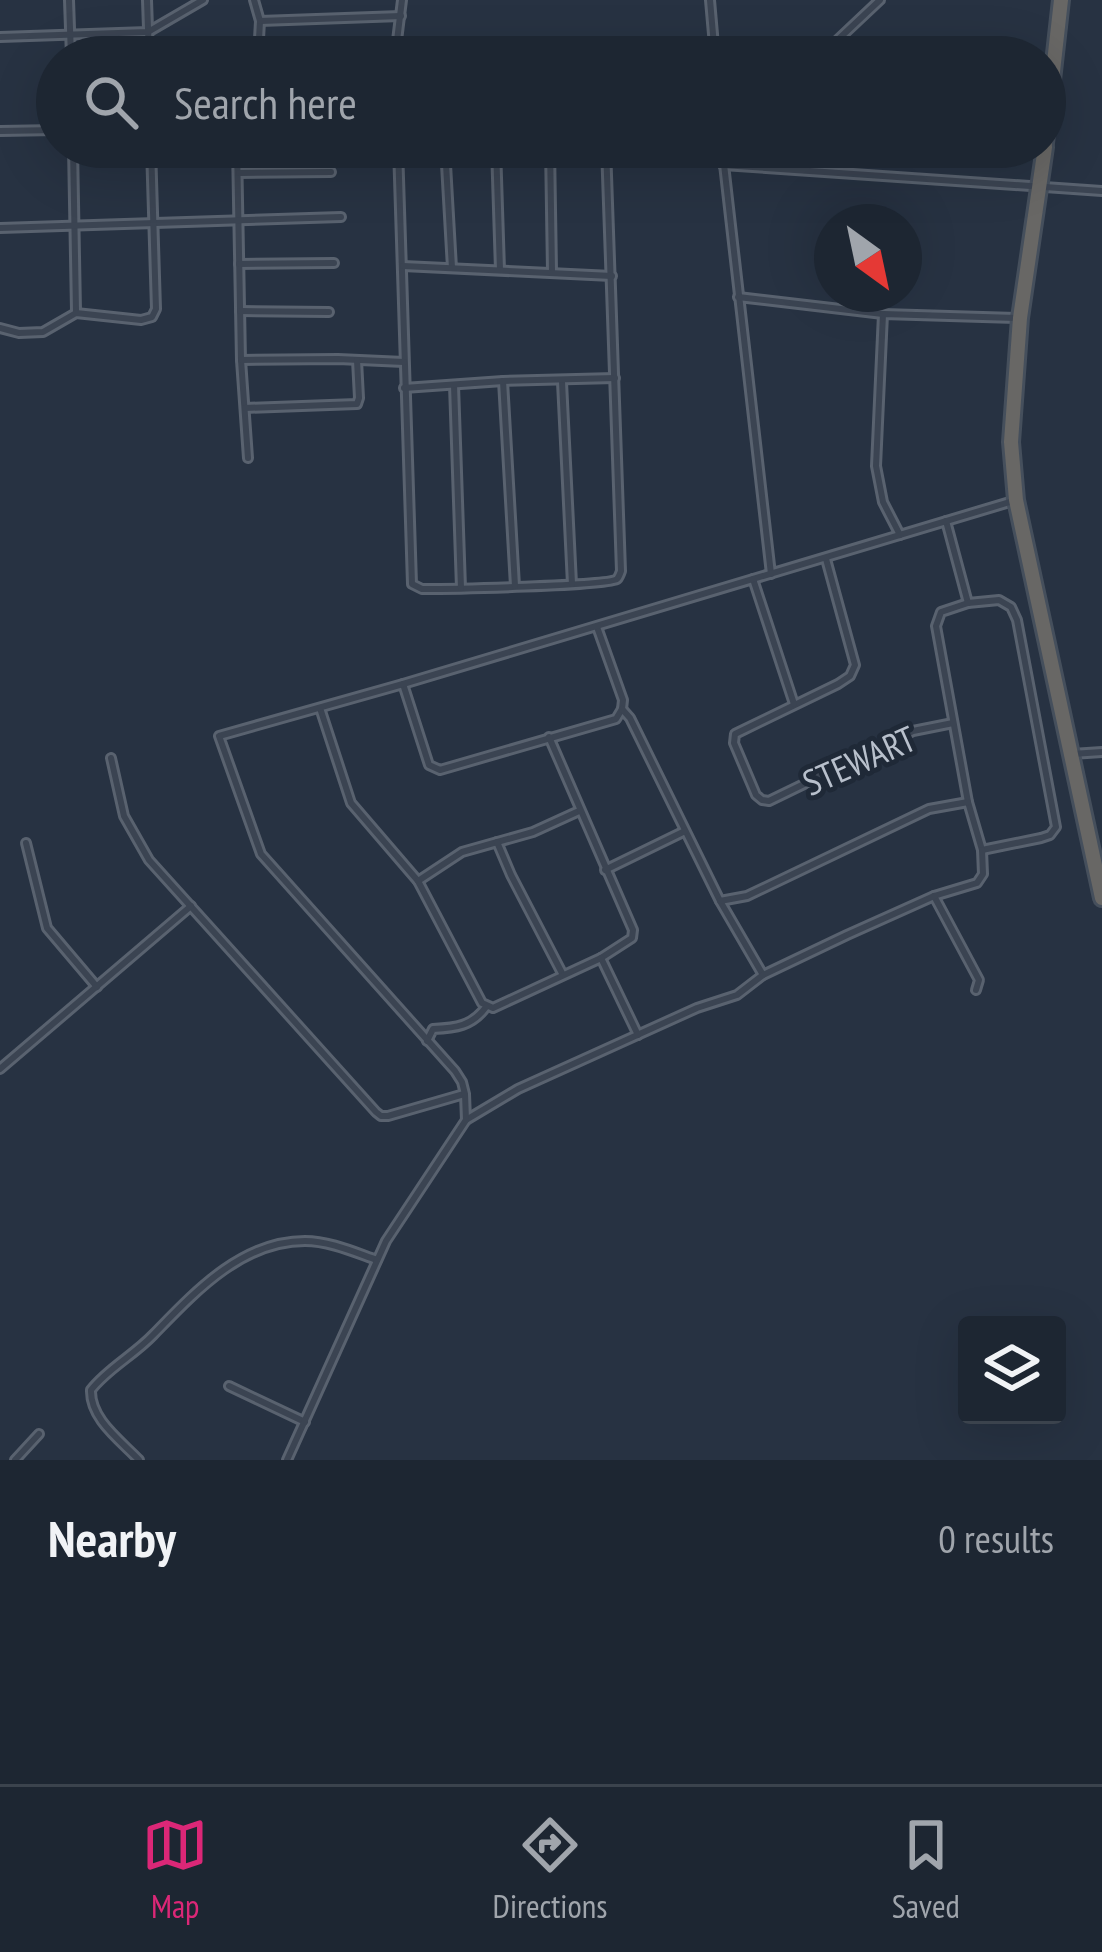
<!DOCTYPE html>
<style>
body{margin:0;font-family:"PT Sans Narrow",sans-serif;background:#2a323e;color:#f1f3f6}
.controls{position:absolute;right:36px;bottom:36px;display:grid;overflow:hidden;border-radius:12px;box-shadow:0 12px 48px #0002}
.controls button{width:108px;height:108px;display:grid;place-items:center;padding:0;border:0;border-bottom:3px solid #3b434d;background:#1d2632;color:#f1f3f6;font:60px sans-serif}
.compass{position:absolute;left:814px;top:204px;width:108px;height:108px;border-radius:50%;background:#1d2632;box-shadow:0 12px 48px #0002;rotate:147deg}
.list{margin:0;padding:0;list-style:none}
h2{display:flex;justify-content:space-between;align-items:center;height:156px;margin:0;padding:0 48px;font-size:51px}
h2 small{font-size:39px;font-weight:400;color:#a0a5ac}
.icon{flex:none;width:66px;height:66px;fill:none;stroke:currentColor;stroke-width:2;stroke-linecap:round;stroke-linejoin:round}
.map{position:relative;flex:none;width:1102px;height:1460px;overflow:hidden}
.search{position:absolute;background:#1d2632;box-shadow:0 12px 48px #0002;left:36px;right:36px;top:36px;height:132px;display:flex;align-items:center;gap:30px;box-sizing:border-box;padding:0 42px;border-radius:66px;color:#a0a5ac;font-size:45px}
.sheet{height:324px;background:#1d2632}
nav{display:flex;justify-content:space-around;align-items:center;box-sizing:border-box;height:168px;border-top:3px solid #3b434d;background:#1d2632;font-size:33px;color:#a0a5ac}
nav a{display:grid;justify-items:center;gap:6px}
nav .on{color:#db2777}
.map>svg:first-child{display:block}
</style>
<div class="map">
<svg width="1102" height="1460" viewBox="0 0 1102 1460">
<rect width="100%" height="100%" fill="#273242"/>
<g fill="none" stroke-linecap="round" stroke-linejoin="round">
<defs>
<g id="minor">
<path d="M69 0 71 57"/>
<path d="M147 0 149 57"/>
<path d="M254 0 260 21 258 57"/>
<path d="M710 0 715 57"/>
<path d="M260 21 401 16"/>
<path d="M0 37 148 32 203 0"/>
<path d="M395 57 402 0"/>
<path d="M812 57 829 48 880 0"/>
<path d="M0 131 57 130"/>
<path d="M73 147 76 311"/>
<path d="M237 147 241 360 248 458"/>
<path d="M398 147 412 584 422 589C446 589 608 586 617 579 619 577 620 574 621 571L606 147"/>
<path d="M445 147 452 268"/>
<path d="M496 147 500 270"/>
<path d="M550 147 552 271"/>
<path d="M722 147 771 574"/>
<path d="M723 165 1102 191"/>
<path d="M239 173 331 172"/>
<path d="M0 228 341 217"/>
<path d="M239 264 334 263"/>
<path d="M403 266 612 276"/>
<path d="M738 297 883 314"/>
<path d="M240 311 329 312"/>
<path d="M0 328 19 333 43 332 76 313 141 320 152 317 156 309 151 147"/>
<path d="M241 360 338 359 404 362"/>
<path d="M503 381 515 586"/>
<path d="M562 382 572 584"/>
<path d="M454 385 461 588"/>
<path d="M404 388 503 381 615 378"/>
<path d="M245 408 357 404 359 398 357 360"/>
<path d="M946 521 968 603"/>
<path d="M900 535 883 502 876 466 883 314 1016 318"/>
<path d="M826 559 855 665 850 676 838 684 735 734 734 743 756 795 762 800 769 801 913 731 953 723"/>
<path d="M753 579 794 704"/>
<path d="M999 600 1011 607 1017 620 1056 827 1050 835 1041 838 982 850 968 802 936 626 941 612 968 603Z"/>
<path d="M403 684 429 765 440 770 616 719 622 709 623 700 597 627"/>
<path d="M320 708 351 803 418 881 462 852 533 832 579 811"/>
<path d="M622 709 630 718 720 901 763 975"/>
<path d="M1072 754 1102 752"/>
<path d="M111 758 124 816 149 860 376 1112 381 1116H388L464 1094"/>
<path d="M497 842 511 875 563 975"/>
<path d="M26 843 47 928 97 987"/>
<path d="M605 870 685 831"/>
<path d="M418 881 482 1003 493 1008 601 958 632 938 633 930 549 737"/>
<path d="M934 896 979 980 976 990"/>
<path d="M720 901 747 896 929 809 968 802"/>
<path d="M601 958 638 1035"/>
<path d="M427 1041 433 1029C456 1028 472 1026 486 1007"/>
<path d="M0 1069 191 906"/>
<path d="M466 1120 518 1089 697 1008 737 995 763 975 847 935 934 896 977 883 983 874 982 850"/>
<path d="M229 1386 305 1422"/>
<path d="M15 1460 39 1434"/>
<path d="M139 1460C120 1440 90 1419 91 1390 107 1369 134 1355 153 1335 194 1293 241 1241 305 1241 329 1241 354 1252 377 1260"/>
<path d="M287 1460 386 1241 466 1120 465 1094 462 1082 455 1071 261 854 219 736 403 684 1013 501"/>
</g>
<g id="trunk">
<path d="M1045 143 1061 0"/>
<path d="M1045 147 1020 318 1011 442 1016 500 1102 898"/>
</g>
</defs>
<use href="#minor" stroke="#59626f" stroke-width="12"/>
<use href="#trunk" stroke="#454f5c" stroke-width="20"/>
<use href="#minor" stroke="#3b4452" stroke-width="6"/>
<use href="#trunk" stroke="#686765" stroke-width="14"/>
</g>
<g text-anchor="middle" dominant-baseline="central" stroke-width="10" stroke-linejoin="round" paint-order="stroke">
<g font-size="36" fill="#b8c0cc" stroke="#1f2937">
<text transform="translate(859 760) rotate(-24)">STEWART</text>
</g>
</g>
</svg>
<div class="controls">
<button><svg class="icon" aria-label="layers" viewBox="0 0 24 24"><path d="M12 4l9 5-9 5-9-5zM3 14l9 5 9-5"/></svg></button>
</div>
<svg class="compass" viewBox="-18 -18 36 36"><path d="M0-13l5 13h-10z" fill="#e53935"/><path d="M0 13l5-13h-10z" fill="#a0a5ac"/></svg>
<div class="search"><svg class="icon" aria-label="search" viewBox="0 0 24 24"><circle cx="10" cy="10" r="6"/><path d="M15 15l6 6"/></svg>Search here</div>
</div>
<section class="sheet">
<h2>Nearby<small>0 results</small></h2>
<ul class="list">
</ul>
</section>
<nav>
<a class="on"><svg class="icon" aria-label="map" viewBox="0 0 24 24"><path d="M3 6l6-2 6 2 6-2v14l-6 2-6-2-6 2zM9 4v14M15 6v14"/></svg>Map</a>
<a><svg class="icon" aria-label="directions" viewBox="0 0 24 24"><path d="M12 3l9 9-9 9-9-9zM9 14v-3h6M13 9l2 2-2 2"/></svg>Directions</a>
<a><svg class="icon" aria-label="saved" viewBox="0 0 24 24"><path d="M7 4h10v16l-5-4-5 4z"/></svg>Saved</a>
</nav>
